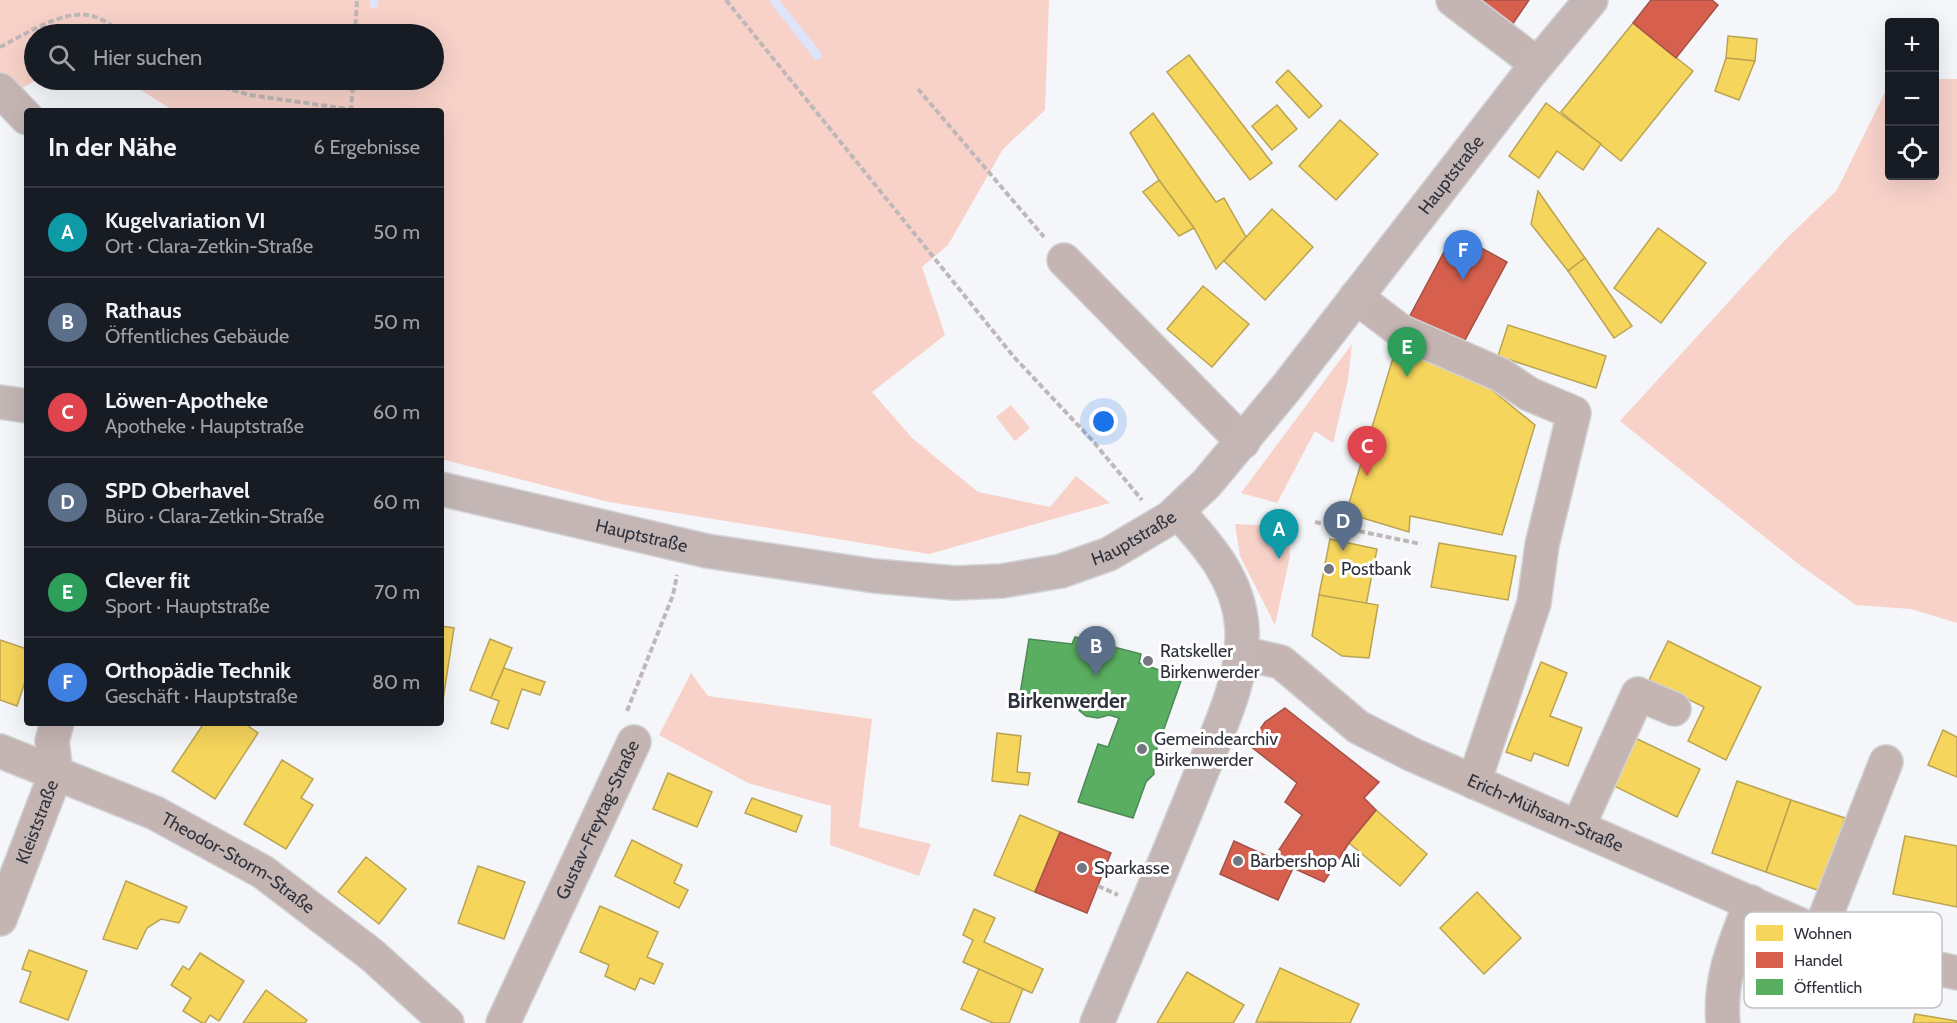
<!DOCTYPE html>
<html lang="de">
<meta charset="utf-8">
<style>
body{margin:0;font-family:Cabin,sans-serif;background:#242831;color:#f1f3f6}
.controls{position:absolute;right:18px;top:18px;display:grid;overflow:hidden;border-radius:6px;box-shadow:0 6px 24px #0002}
.controls button{width:54px;height:54px;display:grid;place-items:center;padding:0;border:0;border-bottom:2px solid #363941;background:#171b24;color:#f1f3f6;font:30px sans-serif}
.you{position:absolute;left:1104px;top:422px;width:21px;height:21px;margin:-15px;border:4px solid #fff;border-radius:50%;background:#1a73e8;box-shadow:0 0 0 9px #1a73e833}
.badge{display:grid;place-items:center;width:39px;height:39px;border-radius:50%;background:#1a73e8;color:#fff;font-size:20px;font-weight:700}
.pin{position:absolute;translate:-50% -50px;filter:drop-shadow(0 2px 3px #0008)}
.pin::after{content:'';position:absolute;top:32px;width:21px;height:18px;background:inherit;clip-path:polygon(0 0,100% 0,50% 100%)}
.list{margin:0;padding:0;list-style:none}
h2{display:flex;justify-content:space-between;align-items:center;height:78px;margin:0;padding:0 24px;font-size:26px}
h2 small{font-size:20px;font-weight:400;color:#9ea1a6}
.list li{display:grid;grid-template-columns:39px 1fr auto;gap:18px;align-items:center;box-sizing:border-box;height:90px;padding:0 24px;border-top:2px solid #363941}
.list b{display:block;font-size:22px;white-space:nowrap}
.list p{margin:0;font-size:20px;white-space:nowrap;color:#9ea1a6}
.list em{font-size:20px;font-style:normal;color:#9ea1a6}
.icon{flex:none;width:33px;height:33px;fill:none;stroke:currentColor;stroke-width:2;stroke-linecap:round;stroke-linejoin:round}
.map{position:relative;flex:none;width:1957px;height:1023px;overflow:hidden}
.search{position:absolute;background:#171b24;box-shadow:0 6px 24px #0002;left:24px;top:24px;width:420px;height:66px;display:flex;align-items:center;gap:15px;box-sizing:border-box;padding:0 21px;border-radius:33px;color:#9ea1a6;font-size:22px}
.panel{position:absolute;background:#171b24;box-shadow:0 6px 24px #0002;left:24px;top:108px;width:420px;height:618px;border-radius:6px}
.map>svg:first-child{display:block}
</style>
<div class="map">
<svg width="1957" height="1023" viewBox="0 0 1957 1023">
<rect width="100%" height="100%" fill="#f5f6f9"/>
<g fill="#f8d2c9">
<path d="M0 0H1049L1045 110 1003 149 948 245 922 267 945 335 872 392 912 438 978 492 1050 507 1076 476 1110 503 929 554 609 502 441 459V111H174L125 80H434V34H34V80H37L13 93 0 79Z"/>
<path d="M1935 79H1957V623L1911 609 1856 605 1801 566 1620 421 1785 240 1837 190 1889 84 1890 176H1934Z"/>
<path d="M1352 344 1348 380 1333 443 1315 431 1277 503 1241 493Z"/>
<path d="M1011 405 1030 428 1015 441 996 417Z"/>
<path d="M1235 524 1288 526 1290 556 1275 625 1240 556Z"/>
<path d="M691 673 708 696 872 719 859 827 931 844 919 876 830 845 831 806 748 783 659 735Z"/>
</g>
<g fill="#f6d55c" stroke="#baa453" stroke-width="1.5">
<path d="M1633 23 1693 71 1621 161 1561 112Z"/>
<path d="M1728 36 1757 39 1755 61 1726 58Z"/>
<path d="M1189 55 1272 163 1250 180 1167 72Z"/>
<path d="M1726 58 1755 61 1739 100 1715 91Z"/>
<path d="M1288 70 1322 106 1309 118 1276 82Z"/>
<path d="M1546 103 1601 144 1583 170 1557 151 1539 178 1509 156Z"/>
<path d="M1277 105 1297 129 1272 150 1252 126Z"/>
<path d="M1153 113 1216 202 1224 198 1246 237 1216 269 1194 228 1159 180 1130 133Z"/>
<path d="M1340 120 1378 154 1336 200 1299 166Z"/>
<path d="M1159 180 1194 228 1179 236 1143 192Z"/>
<path d="M1538 191 1585 258 1568 271 1531 224Z"/>
<path d="M1272 209 1313 247 1265 300 1224 261Z"/>
<path d="M1658 228 1706 263 1661 323 1614 288Z"/>
<path d="M1585 258 1632 326 1614 338 1568 271Z"/>
<path d="M1203 286 1249 324 1212 367 1167 329Z"/>
<path d="M1508 325 1606 356 1596 388 1498 356Z"/>
<path d="M1397 345 1460 364 1535 425 1502 535 1410 516 1409 532 1346 513Z"/>
<path d="M1330 539 1377 549 1366 605 1319 595Z"/>
<path d="M1439 543 1516 556 1508 600 1431 587Z"/>
<path d="M1319 595 1378 605 1369 658 1342 656 1312 636Z"/>
<path d="M441 626 454 628 443 700H441Z"/>
<path d="M490 639 512 648 491 698 470 690Z"/>
<path d="M0 640 27 649V676L17 706 0 700Z"/>
<path d="M1668 641 1761 687 1726 760 1688 741 1704 707 1649 680Z"/>
<path d="M1541 662 1567 673 1550 716 1582 728 1568 766 1534 753 1531 761 1506 752Z"/>
<path d="M504 668 545 682 540 695 522 689 508 729 491 723 499 701 491 698Z"/>
<path d="M204 723H244L258 733 215 799 172 771Z"/>
<path d="M1943 730 1957 737V777L1928 765Z"/>
<path d="M997 733 1021 736 1017 772 1030 773 1028 785 992 781Z"/>
<path d="M1631 736 1700 769 1677 817 1608 783Z"/>
<path d="M282 760 313 779 301 798 313 805 286 849 244 824Z"/>
<path d="M668 773 712 792 697 827 653 809Z"/>
<path d="M1737 781 1791 800 1766 872 1712 853Z"/>
<path d="M752 798 802 816 796 832 745 813Z"/>
<path d="M1791 800 1845 818 1820 891 1766 872Z"/>
<path d="M1376 810 1427 854 1400 886 1349 843Z"/>
<path d="M1020 815 1060 832 1035 892 994 875Z"/>
<path d="M1905 836 1957 846V907L1893 894Z"/>
<path d="M632 840 682 865 674 883 688 890 679 908 615 876Z"/>
<path d="M366 857 406 889 379 924 338 892Z"/>
<path d="M478 866 525 882 504 939 458 923Z"/>
<path d="M126 881 187 907 179 923 161 919 147 928 137 949 103 939Z"/>
<path d="M1477 892 1521 938 1484 974 1440 928Z"/>
<path d="M600 906 658 932 647 957 663 964 654 984 640 978 635 990 605 976 609 965 580 952Z"/>
<path d="M974 909 995 918 984 942 1043 969 1032 993 963 962 973 940 963 935Z"/>
<path d="M29 950 87 971 68 1020 20 1002 31 972 22 969Z"/>
<path d="M200 953 244 981 219 1021 210 1015 205 1023H202L183 1011 191 998 171 985 183 966 189 970Z"/>
<path d="M1280 968 1359 1004 1350 1023 1256 1022Z"/>
<path d="M979 969 1023 989 1009 1023H993L961 1009Z"/>
<path d="M1187 972 1244 1005 1233 1023H1157Z"/>
<path d="M266 990 307 1020 305 1023H243Z"/>
<path d="M1915 1014 1957 1021V1023H1913Z"/>
</g>
<g fill="#d6604d" stroke="#a45248" stroke-width="1.5">
<path d="M1477 0H1529L1512 25Z"/>
<path d="M1651 0H1712L1718 5 1676 58 1633 23Z"/>
<path d="M1454 233 1507 262 1458 353 1405 325Z"/>
<path d="M1285 708 1379 782 1364 798 1376 810 1349 843 1324 882 1273 859 1302 815 1285 802 1297 783 1249 745 1265 722Z"/>
<path d="M1060 832 1111 853 1087 913 1035 892Z"/>
<path d="M1234 841 1293 868 1278 900 1220 874Z"/>
</g>
<path fill="#5aae61" stroke="#4d8956" stroke-width="1.5" d="M1075 637 1141 654 1139 663 1182 678 1153 760 1154 774 1146 782 1133 818 1078 802 1098 744 1108 747 1119 718 1109 715 1098 718 1086 716 1070 703 1020 694 1029 639 1072 644Z"/>
<g fill="none" stroke-linecap="round" stroke-linejoin="round">
<g stroke="#dee4fa" stroke-width="9">
<path d="M774 0 817 55"/>
<path d="M374 4V0"/>
</g>
<defs>
<g id="minor">
<path d="M1453 0 1537 64"/>
<path d="M0 90 27 118"/>
<path d="M1064 260 1243 442"/>
<path d="M1356 297 1402 332 1501 375 1529 394 1574 413 1542 545 1534 603 1474 782"/>
<path id="s1" d="M1241 653 1281 662 1358 727 1413 755 1819 933 1903 961 1957 973"/>
<path id="s2" d="M0 751 155 813 263 872 372 955 447 1023"/>
<path d="M1578 827 1638 694 1674 709"/>
<path id="s3" d="M0 919 56 773 52 741 57 723"/>
<path d="M1819 933 1886 762"/>
<path id="s4" d="M503 1023 634 742"/>
<path d="M1723 1023C1719 978 1735 943 1751 902"/>
</g>
<g id="major">
<path d="M0 402 27 406"/>
<path id="s5" d="M441 489 707 551 875 576 955 583 1002 581 1061 571 1109 554 1170 518 1207 483 1286 388 1530 73 1591 0"/>
<path d="M1097 1023C1132 941 1167 859 1200 776 1218 731 1245 678 1242 628 1239 580 1209 546 1178 512"/>
</g>
</defs>
<use href="#minor" stroke="#d2d3d6" stroke-width="36"/>
<use href="#major" stroke="#d2d3d6" stroke-width="36"/>
<g stroke="#c0b8b8" stroke-width="4" stroke-dasharray="6 3" stroke-linecap="butt">
<path d="M726 0 1014 357 1091 439 1142 500"/>
<path d="M355 34 357 0"/>
<path d="M0 47C22 36 63 10 88 15 101 17 114 27 125 34"/>
<path d="M198 80 250 95 362 111"/>
<path d="M918 89 1044 237"/>
<path d="M351 111 353 80"/>
<path d="M1315 522 1421 544"/>
<path d="M627 711 673 595 677 575"/>
<path d="M1098 886 1118 895"/>
</g>
<use href="#minor" stroke="#c4b5b3" stroke-width="33"/>
<use href="#major" stroke="#c3b6b5" stroke-width="33"/>
</g>
<g fill="#74777f" stroke="#fff" stroke-width="2">
<circle cx="1329" cy="569" r="6"/>
<circle cx="1148" cy="661" r="6"/>
<circle cx="1142" cy="749" r="6"/>
<circle cx="1238" cy="861" r="6"/>
<circle cx="1082" cy="868" r="6"/>
</g>
<g text-anchor="middle" dominant-baseline="central" stroke-width="6" stroke-linejoin="round" paint-order="stroke">
<g font-size="18" fill="#2f323d" stroke="#fff">
<text stroke="none"><textPath href="#s5" startOffset="1196">Hauptstraße</textPath></text>
<text stroke="none"><textPath href="#s5" startOffset="206">Hauptstraße</textPath></text>
<text stroke="none"><textPath href="#s5" startOffset="710">Hauptstraße</textPath></text>
<text stroke="none"><textPath href="#s1" startOffset="348">Erich-Mühsam-Straße</textPath></text>
<text stroke="none"><textPath href="#s4" startOffset="224">Gustav-Freytag-Straße</textPath></text>
<text stroke="none"><textPath href="#s3" startOffset="104">Kleiststraße</textPath></text>
<text stroke="none"><textPath href="#s2" startOffset="264">Theodor-Storm-Straße</textPath></text>
</g>
<g font-size="18" fill="#2f323d" stroke="#fff" text-anchor="start">
<text x="1341" y="569">Postbank</text>
<text x="1160" y="651">Ratskeller<tspan x="1160" dy="21">Birkenwerder</tspan></text>
<text x="1154" y="739">Gemeindearchiv<tspan x="1154" dy="21">Birkenwerder</tspan></text>
<text x="1250" y="861">Barbershop Ali</text>
<text x="1094" y="868">Sparkasse</text>
</g>
<g font-size="21" font-weight="bold" fill="#2f323d" stroke="#fff">
<text x="1067" y="700">Birkenwerder</text>
</g>
</g>
<rect x="1744" y="912" width="198" height="96" rx="9" fill="#fff" stroke="#c1c2c5" stroke-width="1.5"/>
<rect x="1756" y="925" width="27" height="16" fill="#f6d55c"/>
<rect x="1756" y="952" width="27" height="16" fill="#d6604d"/>
<rect x="1756" y="979" width="27" height="16" fill="#5aae61"/>
<g font-size="16" fill="#2f323d">
<text x="1794" y="939">Wohnen</text>
<text x="1794" y="966">Handel</text>
<text x="1794" y="993">Öffentlich</text>
</g>
</svg>
<div class="controls">
<button>+</button>
<button>−</button>
<button><svg class="icon" aria-label="locate" viewBox="0 0 24 24"><circle cx="12" cy="12" r="6"/><path d="M12 2v4M12 18v4M2 12h4M18 12h4"/></svg></button>
</div>
<div class="you"></div>
<div class="pin badge" style="left:1279px;top:559px;background:#0f9aa8">A</div>
<div class="pin badge" style="left:1096px;top:676px;background:#5c6f8a">B</div>
<div class="pin badge" style="left:1367px;top:476px;background:#e0444e">C</div>
<div class="pin badge" style="left:1343px;top:551px;background:#5c6f8a">D</div>
<div class="pin badge" style="left:1407px;top:377px;background:#2e9e5b">E</div>
<div class="pin badge" style="left:1463px;top:280px;background:#3f7fe0">F</div>
<div class="search"><svg class="icon" aria-label="search" viewBox="0 0 24 24"><circle cx="10" cy="10" r="6"/><path d="M15 15l6 6"/></svg>Hier suchen</div>
<section class="panel">
<h2>In der Nähe<small>6 Ergebnisse</small></h2>
<ul class="list">
<li><span class="badge" style="background:#0f9aa8">A</span><div><b>Kugelvariation VI</b><p>Ort · Clara-Zetkin-Straße</p></div><em>50 m</em></li>
<li><span class="badge" style="background:#5c6f8a">B</span><div><b>Rathaus</b><p>Öffentliches Gebäude</p></div><em>50 m</em></li>
<li><span class="badge" style="background:#e0444e">C</span><div><b>Löwen-Apotheke</b><p>Apotheke · Hauptstraße</p></div><em>60 m</em></li>
<li><span class="badge" style="background:#5c6f8a">D</span><div><b>SPD Oberhavel</b><p>Büro · Clara-Zetkin-Straße</p></div><em>60 m</em></li>
<li><span class="badge" style="background:#2e9e5b">E</span><div><b>Clever fit</b><p>Sport · Hauptstraße</p></div><em>70 m</em></li>
<li><span class="badge" style="background:#3f7fe0">F</span><div><b>Orthopädie Technik</b><p>Geschäft · Hauptstraße</p></div><em>80 m</em></li>
</ul>
</section>
</div>
